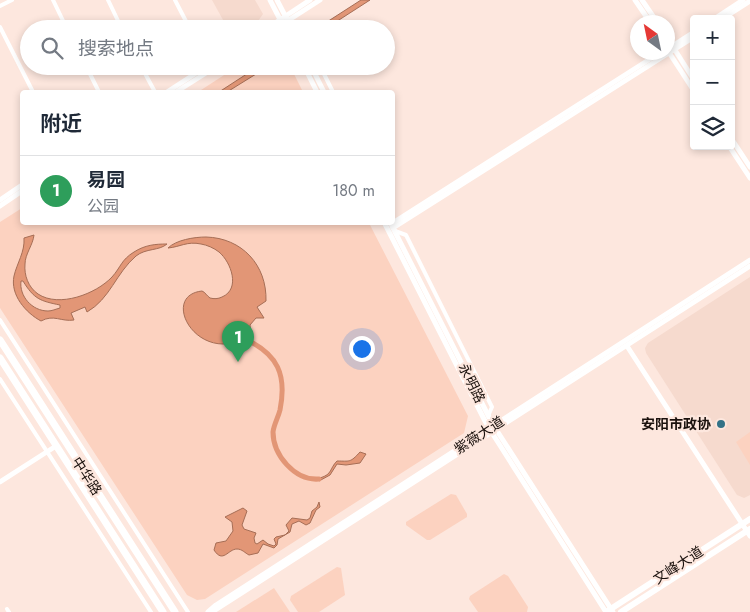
<!DOCTYPE html>
<html lang="zh">
<meta charset="utf-8">
<style>
body{margin:0;font-family:Jost,"Noto Sans SC",sans-serif;background:#f6f6f7;color:#1f2937}
.controls{position:absolute;right:15px;top:15px;display:grid;overflow:hidden;border-radius:5px;box-shadow:0 2px 8px #0003}
.controls button{width:45px;height:45px;display:grid;place-items:center;padding:0;border:0;border-bottom:1px solid #e0e1e3;background:#fff;color:#1f2937;font:25px sans-serif}
.compass{position:absolute;left:630px;top:15px;width:45px;height:45px;border-radius:50%;background:#fff;box-shadow:0 2px 8px #0003;rotate:327deg}
.you{position:absolute;left:361px;top:348px;width:18px;height:18px;margin:-12px;border:4px solid #fff;border-radius:50%;background:#1a73e8;box-shadow:0 0 0 8px #1a73e833}
.badge{display:grid;place-items:center;width:32px;height:32px;border-radius:50%;background:#337287;color:#fff;font-size:16px;font-weight:700}
.pin{position:absolute;translate:-50% -41px;filter:drop-shadow(0 1px 2px #0008)}
.pin::after{content:'';position:absolute;top:26px;width:18px;height:15px;background:inherit;clip-path:polygon(0 0,100% 0,50% 100%)}
.list{margin:0;padding:0;list-style:none}
h2{display:flex;justify-content:space-between;align-items:center;height:65px;margin:0;padding:0 20px;font-size:21px}
h2 small{font-size:16px;font-weight:400;color:#747a83}
.list li{display:grid;grid-template-columns:32px 1fr auto;gap:15px;align-items:center;box-sizing:border-box;height:70px;padding:0 20px;border-top:1px solid #e0e1e3}
.list b{display:block;font-size:19px;white-space:nowrap}
.list p{margin:0;font-size:16px;white-space:nowrap;color:#747a83}
.list em{font-size:16px;font-style:normal;color:#747a83}
.icon{flex:none;width:28px;height:28px;fill:none;stroke:currentColor;stroke-width:2;stroke-linecap:round;stroke-linejoin:round}
.map{position:relative;flex:none;width:750px;height:612px;overflow:hidden}
.search{position:absolute;background:#fff;box-shadow:0 2px 8px #0003;left:20px;top:20px;width:375px;height:55px;display:flex;align-items:center;gap:12px;box-sizing:border-box;padding:0 18px;border-radius:28px;color:#747a83;font-size:19px}
.panel{position:absolute;background:#fff;box-shadow:0 2px 8px #0003;left:20px;top:90px;width:375px;height:135px;border-radius:5px}
.map>svg:first-child{display:block}
</style>
<div class="map">
<svg width="750" height="612" viewBox="0 0 750 612">
<rect width="100%" height="100%" fill="#fde7de"/>
<g fill="#f6dace">
<path d="M212 0H255L263 14 256 24 249 29H228Z"/>
<path d="M750 277V495L744 498 737 495 646 353 645 348 648 343Z"/>
</g>
<g fill="#fcd2c0">
<path d="M238 66H290L303 92H198Z"/>
<path d="M22 208V222L369 223 468 416 464 433 205 599 197 600 187 595 0 308V222Z"/>
<path d="M750 432V465L736 442Z"/>
<path d="M451 494 456 495 467 514V517L430 540H427L406 525V522Z"/>
<path d="M337 567 341 568 345 595 319 612H298L290 600 291 596Z"/>
<path d="M504 574 508 576 528 607 527 612H478L469 599 470 596Z"/>
<path d="M274 588 290 612H236Z"/>
</g>
<g fill="#e29676" stroke="#a66e56" fill-rule="evenodd">
<path d="M361 0H370L325 29H316Z"/>
<path d="M259 66H269L227 92H219Z"/>
<path d="M34 235C33 245 25 254 25 264 24 275 28 287 38 294 59 308 96 294 112 277 121 267 121 260 134 252 145 245 155 244 167 244 159 251 146 248 136 256 116 273 110 299 87 312L85 307 71 313 74 320C61 322 54 314 41 321 26 313 10 295 14 276 17 263 25 252 24 238ZM21 281H23C34 299 40 301 60 305V308C56 309 52 311 48 311 32 311 19 296 21 281Z"/>
<path d="M206 237C242 238 267 265 266 301L257 307 264 318H256L250 325 251 333C242 342 235 344 223 344 187 344 166 295 202 291 205 292 207 296 210 298 214 299 218 299 222 297 241 289 231 262 219 252 214 248 207 245 201 244 187 241 180 247 168 248 176 240 194 237 206 237Z"/>
<path d="M360 452 366 454 360 463 346 465 337 464 330 475 319 481 320 478C333 474 329 469 337 461 350 461 350 463 360 452Z"/>
<path d="M319 502 320 507 316 510 310 523 306 525 299 521 292 524 290 532 278 539 277 545 274 548 263 544 258 553 249 555C245 553 242 549 237 549 228 549 223 564 214 550L216 543 226 541 233 531 232 522 225 517 243 508 247 511 242 525 244 529 256 533 254 538 255 543 257 544 263 540 268 544 274 546 276 544 274 539 276 537 285 535 289 531 286 525 292 518 307 520 310 518 312 511 317 507Z"/>
</g>
<g fill="none" stroke-linecap="round" stroke-linejoin="round">
<path stroke="#e29676" stroke-width="5" d="M245 339C278 354 287 375 280 410 278 418 274 424 273 432 273 455 295 481 319 479"/>
<g stroke="#fff" stroke-width="4">
<path d="M53 0 67 29"/>
<path d="M108 0 122 29"/>
<path d="M175 0 190 29"/>
<path d="M0 6 12 0"/>
<path d="M0 27 33 92"/>
<path d="M86 66 99 92"/>
<path d="M141 66 155 92"/>
<path d="M320 66 333 92"/>
<path d="M395 231 406 235 492 407 488 416"/>
<path d="M0 320 188 612"/>
<path d="M0 379 151 612"/>
<path d="M7 609 9 612"/>
</g>
<g stroke="#fff" stroke-width="5">
<path d="M270 0 285 29"/>
<path d="M277 0 292 29"/>
<path d="M635 0 650 22"/>
<path d="M642 0 657 22"/>
<path d="M714 19 743 0"/>
<path d="M722 19 750 1"/>
<path d="M266 29 310 0"/>
<path d="M275 29 320 0"/>
<path d="M668 39 694 80"/>
<path d="M669 48 694 32"/>
<path d="M668 51 694 91"/>
<path d="M304 66 317 92"/>
<path d="M311 66 324 92"/>
<path d="M167 92 207 66"/>
<path d="M176 92 217 66"/>
<path d="M731 138 750 167"/>
<path d="M729 146 750 178"/>
<path d="M0 200 22 185"/>
<path d="M0 206 22 191"/>
<path d="M384 222 487 425 606 612"/>
<path d="M390 222 492 423 613 612"/>
<path d="M391 224 661 52"/>
<path d="M393 228 694 37"/>
<path d="M627 346 750 536"/>
<path d="M0 482 56 446"/>
<path d="M208 612 216 605 750 260"/>
<path d="M212 612 750 266"/>
</g>
<g stroke="#fff" stroke-width="6">
<path d="M606 612 750 519"/>
<path d="M621 612 750 529"/>
</g>
<g stroke="#fff" stroke-width="7">
<path d="M0 340 175 612"/>
<path d="M0 358 163 612"/>
</g>
</g>
<circle fill="#337287" stroke="#fde7de" stroke-width="2" cx="721" cy="424" r="5"/>
<g text-anchor="middle" dominant-baseline="central" stroke-width="4.5" stroke-linejoin="round" paint-order="stroke">
<g font-size="14" fill="#1a110d" stroke="#fde7de">
<text transform="translate(472 383) rotate(64)">永明路</text>
<text transform="translate(479 435) rotate(-33)">紫薇大道</text>
<text transform="translate(87 476) rotate(57)">中华路</text>
<text transform="translate(678 565) rotate(-33)">文峰大道</text>
</g>
<g font-size="14" font-weight="bold" fill="#1a110d" stroke="#fde7de" text-anchor="end">
<text x="711" y="424">安阳市政协</text>
</g>
</g>
</svg>
<div class="controls">
<button>+</button>
<button>−</button>
<button><svg class="icon" aria-label="layers" viewBox="0 0 24 24"><path d="M12 4l9 5-9 5-9-5zM3 14l9 5 9-5"/></svg></button>
</div>
<svg class="compass" viewBox="-18 -18 36 36"><path d="M0-13l5 13h-10z" fill="#e53935"/><path d="M0 13l5-13h-10z" fill="#747a83"/></svg>
<div class="you"></div>
<div class="pin badge" style="left:238px;top:362px;background:#2e9e5b">1</div>
<div class="search"><svg class="icon" aria-label="search" viewBox="0 0 24 24"><circle cx="10" cy="10" r="6"/><path d="M15 15l6 6"/></svg>搜索地点</div>
<section class="panel">
<h2>附近<small></small></h2>
<ul class="list">
<li><span class="badge" style="background:#2e9e5b">1</span><div><b>易园</b><p>公园</p></div><em>180 m</em></li>
</ul>
</section>
</div>
